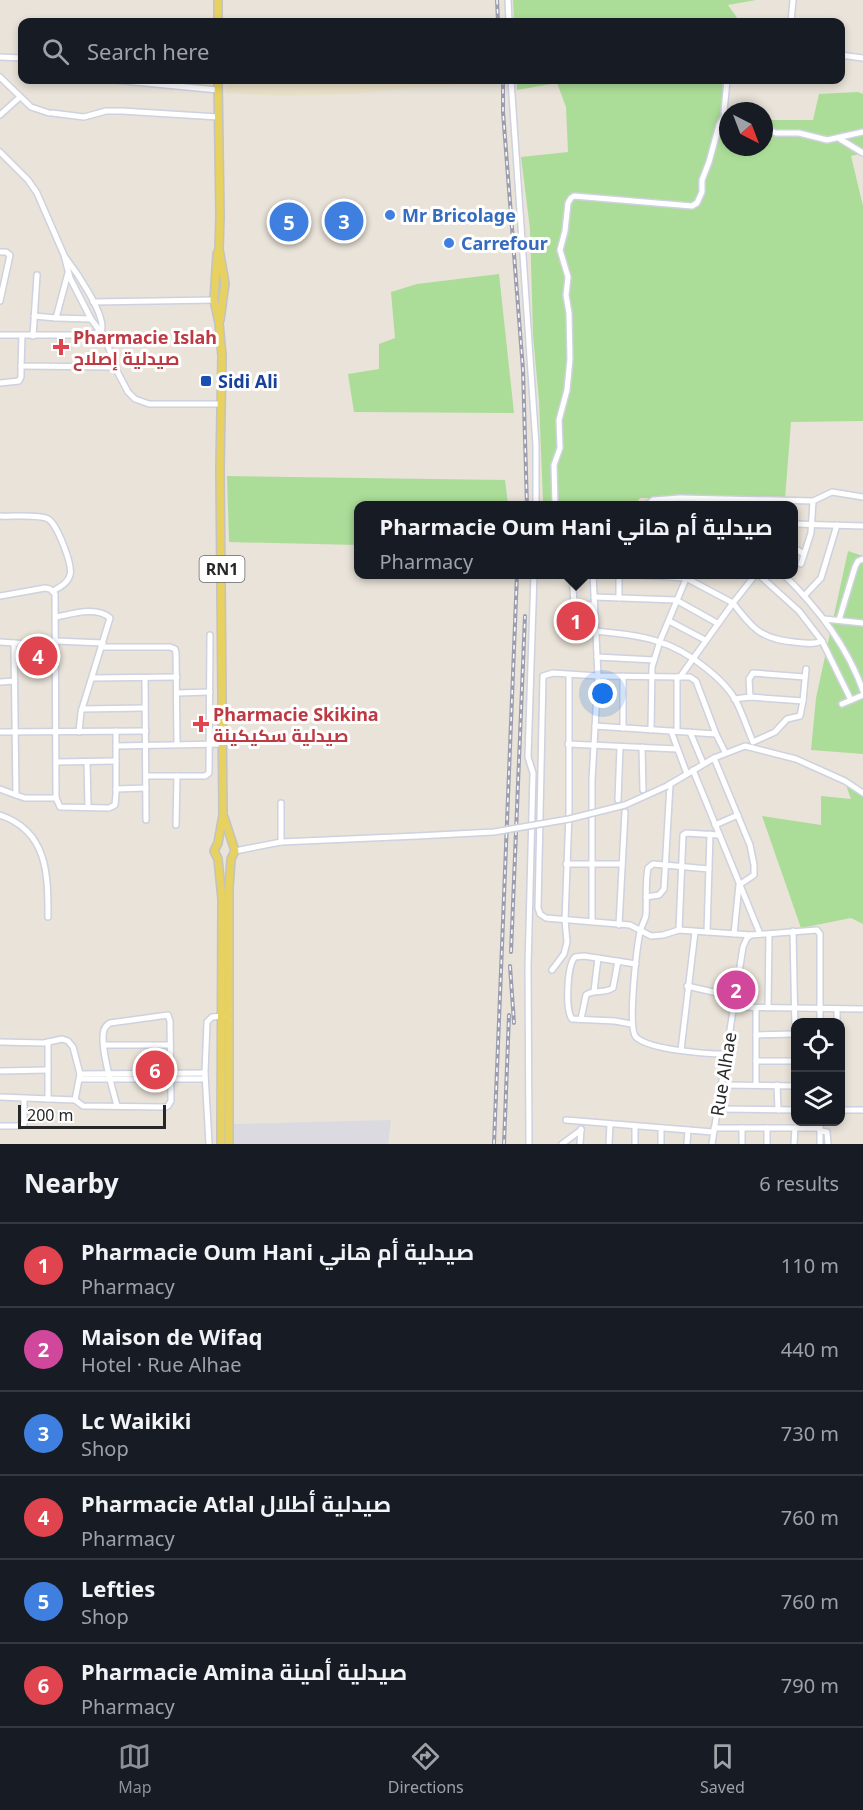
<!DOCTYPE html>
<meta charset="utf-8">
<style>
body{margin:0;font-family:"Noto Sans",Cairo,sans-serif;background:#20242c;color:#f1f3f6}
.controls{position:absolute;right:18px;bottom:18px;display:grid;overflow:hidden;border-radius:12px;box-shadow:0 3px 9px #0003}
.controls button{width:54px;height:54px;display:grid;place-items:center;padding:0;border:0;border-bottom:2px solid #363941;background:#171b24;color:#f1f3f6;font:30px sans-serif}
.compass{position:absolute;left:719px;top:102px;width:54px;height:54px;border-radius:50%;background:#171b24;box-shadow:0 3px 9px #0003;rotate:138deg}
.scale{position:absolute;left:18px;bottom:15px;width:148px;box-sizing:border-box;padding-left:6px;border:3px solid #272727;border-top:0;font-size:16px;line-height:21px;white-space:nowrap;color:#272727;-webkit-text-stroke:4px #fff;paint-order:stroke}
.you{position:absolute;left:603px;top:694px;width:21px;height:21px;margin:-15px;border:4px solid #fff;border-radius:50%;background:#1a73e8;box-shadow:0 0 0 9px #1a73e833}
.badge{display:grid;place-items:center;width:39px;height:39px;border-radius:50%;background:#8c9099;color:#fff;font-size:20px;font-weight:700}
.pin{position:absolute;translate:-50% -50%;border:3px solid #fff;box-shadow:0 2px 6px #0006}
.popup{position:absolute;left:354px;top:501px;width:444px;height:78px;box-sizing:border-box;display:grid;place-content:center;border-radius:12px;background:#171b24;filter:drop-shadow(0 2px 4px #0005);font-size:20px;white-space:nowrap;color:#9ea1a6}
.popup b{font-size:22px;color:#f1f3f6}
.popup::after{content:'';position:absolute;left:50%;top:100%;margin-left:-12px;border:12px solid transparent;border-top-color:#171b24}
.list{margin:0;padding:0;list-style:none}
h2{display:flex;justify-content:space-between;align-items:center;height:78px;margin:0;padding:0 24px;font-size:26px}
h2 small{font-size:20px;font-weight:400;color:#9ea1a6}
.list li{display:grid;grid-template-columns:39px 1fr auto;gap:18px;align-items:center;box-sizing:border-box;height:84px;padding:0 24px;border-top:2px solid #363941}
.list b{display:block;font-size:22px;white-space:nowrap}
.list p{margin:0;font-size:20px;white-space:nowrap;color:#9ea1a6}
.list em{font-size:20px;font-style:normal;color:#9ea1a6}
.icon{flex:none;width:33px;height:33px;fill:none;stroke:currentColor;stroke-width:2;stroke-linecap:round;stroke-linejoin:round}
.map{position:relative;flex:none;width:863px;height:1144px;overflow:hidden}
.search{position:absolute;background:#171b24;box-shadow:0 3px 9px #0003;left:18px;right:18px;top:18px;height:66px;display:flex;align-items:center;gap:15px;box-sizing:border-box;padding:0 21px;border-radius:12px;color:#9ea1a6;font-size:22px}
.sheet{height:582px;background:#171b24}
nav{display:flex;justify-content:space-around;align-items:center;box-sizing:border-box;height:84px;border-top:2px solid #363941;background:#171b24;font-size:16px;color:#9ea1a6}
nav a{display:grid;justify-items:center;gap:3px}
nav .on{color:#8c9099}
.map>svg:first-child{display:block}
</style>
<div class="map">
<svg width="863" height="1144" viewBox="0 0 863 1144">
<rect width="100%" height="100%" fill="#e9e3d9"/>
<path fill="#dcdae1" d="M391 1120 388 1144H234V1124Z"/>
<path fill="#eae1c9" d="M227 80H494V84L406 88 354 94 280 96 226 93Z"/>
<g fill="#abdd98">
<path d="M513 0H756L728 5 740 22H514Z"/>
<path d="M517 80H721L723 86 720 119 728 120V147H764V120H813L819 94 858 92 863 94V153L851 156 863 206V421L791 422 785 499 640 498 634 506 586 505 543 501 539 401 533 335 530 229 521 157 568 152 566 107 557 83 517 90Z"/>
<path d="M499 274 514 413 354 412 348 374 379 369V344L395 338 391 292 417 284Z"/>
<path d="M227 476 505 480 508 505 358 506V545L229 542Z"/>
<path d="M848 551 863 556V754L811 750 816 698Z"/>
<path d="M846 785 863 789V924L851 918 801 928 762 816 821 825V796L851 799Z"/>
</g>
<g fill="none" stroke-linecap="round" stroke-linejoin="round">
<defs>
<g id="minor">
<path d="M508 0 509 22"/>
<path d="M791 22 793 0"/>
<path d="M840 55 863 58"/>
<path d="M0 57 22 58"/>
<path d="M0 77 31 107 49 113"/>
<path d="M114 80 218 90"/>
<path d="M511 80 536 445V506"/>
<path d="M727 80 724 112 728 118"/>
<path d="M52 113 84 117 106 111H122L218 117"/>
<path d="M0 115 20 97"/>
<path d="M764 128 776 133H799L827 140 863 132"/>
<path d="M840 139 863 153"/>
<path d="M0 152 28 180 37 193 64 255 70 278 91 319 105 338 118 373 128 392 135 399 149 404H221"/>
<path d="M0 252H6L10 255 0 301"/>
<path d="M68 273 56 318 91 319"/>
<path d="M93 302 214 300"/>
<path d="M34 316 56 318"/>
<path d="M0 335H87L101 332C108 317 75 270 65 257"/>
<path d="M22 336 21 366 116 367"/>
<path d="M33 336 37 275"/>
<path d="M0 383 19 381 21 377V366"/>
<path d="M555 506 554 465 560 448 559 420 567 390 570 359 569 313 566 295 568 277 560 250 565 231 568 203 571 198 574 196 692 206 697 203 702 192V180L709 162 719 125 725 115"/>
<path d="M646 506 653 500 680 498 813 501 832 492 863 497"/>
<path d="M0 516C11 517 39 514 48 519 57 524 73 565 70 575 68 583 60 587 53 591"/>
<path d="M794 524 863 526"/>
<path d="M794 548 804 554"/>
<path d="M801 564 811 533 813 501"/>
<path d="M572 574 574 604 594 605"/>
<path d="M619 574V598"/>
<path d="M625 574 686 578 733 603 756 574"/>
<path d="M758 574 799 611 822 641C814 645 804 643 794 642 761 639 753 629 733 603L680 677 598 676 553 673 543 676 538 908 540 914 546 918 630 925 651 936 663 935 679 930 751 935 817 930 820 934V1023"/>
<path d="M783 574C818 608 847 645 863 691"/>
<path d="M0 596 45 588 50 589 55 594 56 798 60 807 109 808 115 805 116 794V731"/>
<path d="M804 596 821 578 837 525"/>
<path d="M594 597 676 600 717 623"/>
<path d="M56 617C72 614 96 606 110 618L81 712 79 732"/>
<path d="M824 619 863 623"/>
<path d="M839 620 855 567 858 561 863 559"/>
<path d="M669 621 705 640"/>
<path d="M595 631C640 635 671 639 707 669 717 677 728 687 735 699 742 712 747 728 753 742L775 732 787 719 800 716 803 701 750 697 734 699"/>
<path d="M56 641 103 643"/>
<path d="M822 641 851 700"/>
<path d="M0 642 56 646"/>
<path d="M14 643 16 795 25 798H56"/>
<path d="M101 647H170L175 649 176 653 177 744"/>
<path d="M597 657 654 660"/>
<path d="M677 677V731"/>
<path d="M680 677H690L696 681 716 734"/>
<path d="M92 678 177 677"/>
<path d="M145 678 146 820"/>
<path d="M0 682 15 681"/>
<path d="M177 693 210 692"/>
<path d="M750 697 749 679 753 673 805 677"/>
<path d="M803 701 806 669"/>
<path d="M842 704 863 695"/>
<path d="M82 709 145 708"/>
<path d="M595 726 716 734 725 752"/>
<path d="M623 728V676"/>
<path d="M651 730 652 667 660 641 688 574"/>
<path d="M671 731 687 774"/>
<path d="M0 732 146 731"/>
<path d="M690 732 703 763"/>
<path d="M568 744 677 749"/>
<path d="M116 746 222 744"/>
<path d="M642 747 643 790"/>
<path d="M714 758 750 845 754 865V875L739 885 734 934"/>
<path d="M56 762 116 761"/>
<path d="M87 762 88 807"/>
<path d="M693 770 760 934"/>
<path d="M146 776H205L209 773 210 635"/>
<path d="M667 786 714 758 745 746 796 759 845 781 863 793"/>
<path d="M0 789 16 795"/>
<path d="M116 789 146 788"/>
<path d="M618 800 620 747"/>
<path d="M0 815C48 831 48 875 48 917"/>
<path d="M176 825 177 776"/>
<path d="M715 825 738 815"/>
<path d="M281 842V803"/>
<path d="M235 851 281 842 417 836"/>
<path d="M566 864H622"/>
<path d="M709 869 653 864 648 868C645 883 647 899 646 915 645 921 641 926 640 932 637 947 627 1028 636 1037 649 1050 707 1054 726 1054"/>
<path d="M646 897 659 895 664 889 670 784"/>
<path d="M592 922V780L598 676 593 574"/>
<path d="M619 925 625 812"/>
<path d="M679 930 683 835 686 833 719 835"/>
<path d="M793 931 796 1081"/>
<path d="M707 932 710 834"/>
<path d="M552 970 564 954 567 942 565 920 569 813V675"/>
<path d="M687 986 735 997"/>
<path d="M594 991 598 958"/>
<path d="M734 1007 863 1009"/>
<path d="M768 1008 769 934"/>
<path d="M837 1009V1023"/>
<path d="M581 1019 586 995C594 989 604 994 613 988L618 961"/>
<path d="M631 1024 615 1021 572 1019C565 1010 567 965 575 957L584 956 636 964"/>
<path d="M756 1035 795 1034"/>
<path d="M0 1042 44 1043 62 1039 68 1041 73 1047 80 1074 75 1100"/>
<path d="M48 1042V1099"/>
<path d="M104 1045H170"/>
<path d="M681 1050 695 932"/>
<path d="M756 1061H795"/>
<path d="M0 1071 48 1070"/>
<path d="M80 1074 205 1073"/>
<path d="M80 1079H205"/>
<path d="M721 1085 796 1086"/>
<path d="M756 1085V1008"/>
<path d="M777 1085 778 1110"/>
<path d="M0 1097 75 1100 83 1106 166 1107 168 1106 171 1101 170 1021 168 1015 110 1023C106 1026 105 1026 104 1030 99 1045 113 1090 117 1106"/>
<path d="M717 1109 796 1110"/>
<path d="M840 1110H863"/>
<path d="M566 1120 713 1132"/>
<path d="M820 1122V1144"/>
<path d="M0 1126H19L24 1124V1098"/>
<path d="M714 1128H820"/>
<path d="M767 1128V1144"/>
<path d="M820 1131 827 1132 828 1144"/>
<path d="M209 1144 205 1073 207 1022 212 1017 223 1016"/>
<path d="M529 1144 528 967 533 773 528 757 534 574"/>
<path d="M562 1144 581 1130"/>
<path d="M580 1144 581 1129"/>
<path d="M609 1144 610 1124"/>
<path d="M635 1144V1126"/>
<path d="M661 1144V1128"/>
<path d="M687 1144 688 1130"/>
<path d="M712 1144 743 947 747 938 751 935"/>
<path d="M742 1144V1128"/>
<path d="M794 1144 795 1128"/>
</g>
<g id="major">
<path d="M218 0V22"/>
<path d="M218 80 220 216 219 249 217 254 214 300 219 323 222 356 220 468 223 815 218 843 214 851 218 859 222 899 221 1144"/>
<path d="M219 249 225 283 220 320"/>
<path d="M224 817 235 851 231 859 229 888V1144"/>
</g>
</defs>
<use href="#minor" stroke="#ced1df" stroke-width="8"/>
<use href="#major" stroke="#c3c3c3" stroke-width="10"/>
<use href="#minor" stroke="#fff" stroke-width="5"/>
<use href="#major" stroke="#e7d160" stroke-width="7"/>
<defs>
<g id="rail">
<path d="M497 0 498 22"/>
<path d="M503 80V112L523 370 527 506"/>
<path d="M511 952 525 616"/>
<path d="M510 966 514 1023"/>
<path d="M494 1144 517 574"/>
<path d="M504 1144 509 1015"/>
</g>
</defs>
<use href="#rail" stroke="#9c9eb0" stroke-width="4"/>
<use href="#rail" stroke="#fff" stroke-width="1.5" stroke-dasharray="4.5" stroke-linecap="butt"/>
<defs>
<path id="minor-bridge" d="M417 836 494 832 569 819 625 805 667 786"/>
</defs>
<use href="#minor-bridge" stroke="#ced1df" stroke-width="8" stroke-linecap="butt"/>
<use href="#minor-bridge" stroke="#fff" stroke-width="5"/>
</g>
<g fill="#3f7fe0" stroke="#fff" stroke-width="2">
<circle cx="390" cy="215" r="6"/>
<circle cx="449" cy="243" r="6"/>
</g>
<g fill="#e0444e" stroke="#fff" stroke-width="2">
<path d="M58 338h6v6h6v6h-6v6h-6v-6h-6v-6h6z"/>
<path d="M198 715h6v6h6v6h-6v6h-6v-6h-6v-6h6z"/>
</g>
<rect fill="#1a4fb4" stroke="#fff" stroke-width="2" x="200" y="375" width="12" height="12" rx="3"/>
<g text-anchor="middle" dominant-baseline="central" stroke-width="6" stroke-linejoin="round" paint-order="stroke">
<rect fill="#fff" stroke="#686868" stroke-width="1.5" x="199.5" y="556" width="45" height="26" rx="4.5"/>
<g font-size="16" font-weight="bold" fill="#272727">
<text x="222" y="569">RN1</text>
</g>
<g font-size="18" font-weight="bold" fill="#366cbe" stroke="#fff" text-anchor="start">
<text x="402" y="215">Mr Bricolage</text>
<text x="461" y="243">Carrefour</text>
</g>
<g font-size="18" font-weight="bold" fill="#be3a42" stroke="#fff" text-anchor="start">
<text x="73" y="337">Pharmacie Islah<tspan x="73" dy="21">صيدلية إصلاح</tspan></text>
<text x="213" y="714">Pharmacie Skikina<tspan x="213" dy="21">صيدلية سكيكينة</tspan></text>
</g>
<g font-size="18" font-weight="bold" fill="#164399" stroke="#fff" text-anchor="start">
<text x="218" y="381">Sidi Ali</text>
</g>
<g font-size="18" fill="#272727" stroke="#fff">
<text transform="translate(723 1074) rotate(-81)">Rue Alhae</text>
</g>
</g>
</svg>
<div class="controls">
<button><svg class="icon" aria-label="locate" viewBox="0 0 24 24"><circle cx="12" cy="12" r="6"/><path d="M12 2v4M12 18v4M2 12h4M18 12h4"/></svg></button>
<button><svg class="icon" aria-label="layers" viewBox="0 0 24 24"><path d="M12 4l9 5-9 5-9-5zM3 14l9 5 9-5"/></svg></button>
</div>
<svg class="compass" viewBox="-18 -18 36 36"><path d="M0-13l5 13h-10z" fill="#e53935"/><path d="M0 13l5-13h-10z" fill="#9ea1a6"/></svg>
<div class="scale">200 m</div>
<div class="you"></div>
<div class="pin badge" style="left:576px;top:621px;background:#e0444e">1</div>
<div class="popup"><b>Pharmacie Oum Hani صيدلية أم هاني</b>Pharmacy</div>
<div class="pin badge" style="left:736px;top:990px;background:#d1479c">2</div>
<div class="pin badge" style="left:344px;top:221px;background:#3f7fe0">3</div>
<div class="pin badge" style="left:38px;top:656px;background:#e0444e">4</div>
<div class="pin badge" style="left:289px;top:222px;background:#3f7fe0">5</div>
<div class="pin badge" style="left:155px;top:1070px;background:#e0444e">6</div>
<div class="search"><svg class="icon" aria-label="search" viewBox="0 0 24 24"><circle cx="10" cy="10" r="6"/><path d="M15 15l6 6"/></svg>Search here</div>
</div>
<section class="sheet">
<h2>Nearby<small>6 results</small></h2>
<ul class="list">
<li><span class="badge" style="background:#e0444e">1</span><div><b>Pharmacie Oum Hani صيدلية أم هاني</b><p>Pharmacy</p></div><em>110 m</em></li>
<li><span class="badge" style="background:#d1479c">2</span><div><b>Maison de Wifaq</b><p>Hotel · Rue Alhae</p></div><em>440 m</em></li>
<li><span class="badge" style="background:#3f7fe0">3</span><div><b>Lc Waikiki</b><p>Shop</p></div><em>730 m</em></li>
<li><span class="badge" style="background:#e0444e">4</span><div><b>Pharmacie Atlal صيدلية أطلال</b><p>Pharmacy</p></div><em>760 m</em></li>
<li><span class="badge" style="background:#3f7fe0">5</span><div><b>Lefties</b><p>Shop</p></div><em>760 m</em></li>
<li><span class="badge" style="background:#e0444e">6</span><div><b>Pharmacie Amina صيدلية أمينة</b><p>Pharmacy</p></div><em>790 m</em></li>
</ul>
</section>
<nav>
<a class="on"><svg class="icon" aria-label="map" viewBox="0 0 24 24"><path d="M3 6l6-2 6 2 6-2v14l-6 2-6-2-6 2zM9 4v14M15 6v14"/></svg>Map</a>
<a><svg class="icon" aria-label="directions" viewBox="0 0 24 24"><path d="M12 3l9 9-9 9-9-9zM9 14v-3h6M13 9l2 2-2 2"/></svg>Directions</a>
<a><svg class="icon" aria-label="saved" viewBox="0 0 24 24"><path d="M7 4h10v16l-5-4-5 4z"/></svg>Saved</a>
</nav>
